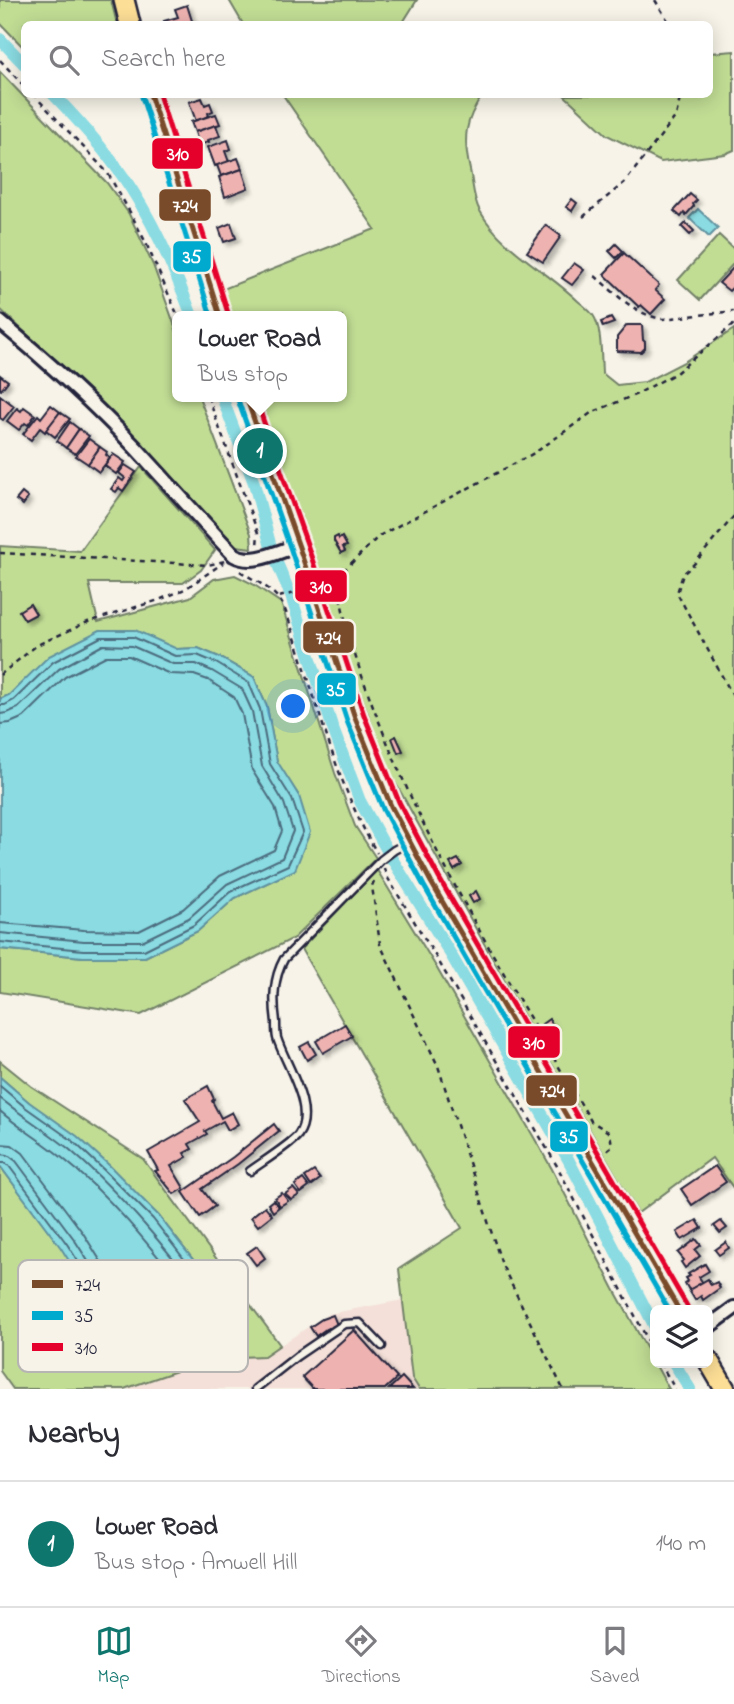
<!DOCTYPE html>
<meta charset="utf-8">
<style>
body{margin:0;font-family:"Indie Flower",sans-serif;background:#f2f2f3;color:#2b2b33}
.controls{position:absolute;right:21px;bottom:21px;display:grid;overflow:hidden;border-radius:10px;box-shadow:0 4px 18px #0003}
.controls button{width:63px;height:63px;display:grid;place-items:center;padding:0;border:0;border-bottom:2px solid #e1e1e2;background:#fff;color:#2b2b33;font:35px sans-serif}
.you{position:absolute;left:294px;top:707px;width:24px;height:24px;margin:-18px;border:5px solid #fff;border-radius:50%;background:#1a73e8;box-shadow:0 0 0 10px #1a73e833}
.badge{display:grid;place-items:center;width:46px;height:46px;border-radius:50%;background:#0f766e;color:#fff;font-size:23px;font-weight:700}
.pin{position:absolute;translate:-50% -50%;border:4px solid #fff;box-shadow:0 2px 7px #0006}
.popup{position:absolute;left:172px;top:311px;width:175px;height:91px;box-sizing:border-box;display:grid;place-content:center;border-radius:10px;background:#fff;filter:drop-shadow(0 2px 5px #0005);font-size:23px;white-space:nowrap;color:#7c7c81}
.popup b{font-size:26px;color:#2b2b33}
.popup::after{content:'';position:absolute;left:50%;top:100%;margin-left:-14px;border:14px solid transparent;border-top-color:#fff}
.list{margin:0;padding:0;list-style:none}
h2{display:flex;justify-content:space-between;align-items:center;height:91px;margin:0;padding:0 28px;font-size:30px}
h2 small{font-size:23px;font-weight:400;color:#7c7c81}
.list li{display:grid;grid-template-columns:46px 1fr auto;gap:21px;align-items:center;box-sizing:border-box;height:126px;padding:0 28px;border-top:2px solid #e1e1e2}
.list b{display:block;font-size:26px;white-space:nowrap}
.list p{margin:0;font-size:23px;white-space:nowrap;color:#7c7c81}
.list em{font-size:23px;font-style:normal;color:#7c7c81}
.icon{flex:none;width:38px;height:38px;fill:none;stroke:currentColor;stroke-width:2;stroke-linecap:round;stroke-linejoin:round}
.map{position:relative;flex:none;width:734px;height:1389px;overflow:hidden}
.search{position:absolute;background:#fff;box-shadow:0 4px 18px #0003;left:21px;right:21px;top:21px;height:77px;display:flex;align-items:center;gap:18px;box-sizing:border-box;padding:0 24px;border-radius:10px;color:#7c7c81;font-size:26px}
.sheet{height:217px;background:#fff}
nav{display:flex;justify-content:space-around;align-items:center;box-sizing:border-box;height:98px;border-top:2px solid #e1e1e2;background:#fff;font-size:19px;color:#7c7c81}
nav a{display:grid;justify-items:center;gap:4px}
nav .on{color:#0f766e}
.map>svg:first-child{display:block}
</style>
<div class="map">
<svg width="734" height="1389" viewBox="0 0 734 1389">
<defs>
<filter id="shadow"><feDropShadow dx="3.5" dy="3.5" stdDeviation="2" flood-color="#0004"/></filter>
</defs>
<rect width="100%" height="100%" fill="#f7f3e8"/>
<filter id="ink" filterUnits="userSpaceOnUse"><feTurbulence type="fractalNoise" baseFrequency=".0143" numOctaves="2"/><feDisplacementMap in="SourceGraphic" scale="14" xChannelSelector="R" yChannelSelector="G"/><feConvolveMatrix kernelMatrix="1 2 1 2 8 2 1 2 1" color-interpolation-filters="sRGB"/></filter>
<g filter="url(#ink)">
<path fill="#f4e0d8" d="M403 1300 412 1378 419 1389H124L215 1358 264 1356 328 1314Z"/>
<g fill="#c1dd94" stroke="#728068" stroke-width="2">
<path d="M0 0H111L117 24H24V48L0 23Z"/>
<path d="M229 0H417L402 24H243Z"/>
<path d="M734 51V150L725 154 661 162 607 135 564 95 710 94V53Z"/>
<path d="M0 72 107 183 129 214 153 265 178 335V397H199L251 534 252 548 236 546 230 540 92 395 0 309Z"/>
<path d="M283 95H483C464 121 463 139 470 170 473 183 473 199 480 211 502 250 546 270 578 301 583 305 589 310 593 315 602 327 601 358 602 373L617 385 645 382 684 362 734 329V1189L712 1158 638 1213 515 1000 388 769 303 533 258 397H342V316H232L223 289 375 229Z"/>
<path d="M719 235 734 249V263L700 300 678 280Z"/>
<path d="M141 467 215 550 201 570 183 583H89L98 622 190 597 214 579 235 575 253 584 281 603 335 773 355 826 376 858 294 938 141 1015 0 992V949L83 957H145L198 931 235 898 294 870 299 796 277 762 267 707 254 677 219 657 198 648 177 649 9 695 0 699V546L80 551Z"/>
<path d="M377 870 435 965 552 1169 614 1289 669 1389H419L412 1378 399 1269 462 1228 301 949Z"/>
<path d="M0 1061 31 1086 143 1159 280 1345 264 1356 215 1358 124 1389H13L0 1371V1166L62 1248 101 1312 216 1289 158 1215 0 1077Z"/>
</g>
<g fill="#8adbe2" stroke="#60919f" stroke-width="2">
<path d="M698 209 718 228 709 237 689 218Z"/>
<path d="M100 630H135L177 649 198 648 219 657 254 677 267 707 277 761 299 796 310 832 295 870 235 898 198 931 145 957H83L0 949V699L9 695 49 656Z"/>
<path d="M0 1077 29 1102 77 1136 110 1166 158 1215 216 1289 209 1324 145 1340 124 1334 101 1312 61 1248 0 1166Z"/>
</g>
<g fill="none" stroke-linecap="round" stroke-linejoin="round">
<g stroke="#4c6c7e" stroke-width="2">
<path d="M0 705H5L14 700 53 662 101 637H133L175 656 197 655 216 663 249 683 260 709 270 764 292 799 303 832 288 865 231 891 194 925 144 950H83L0 942"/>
<path d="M0 714 7 713 18 708 59 669 103 645 132 646 173 664H196L212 671 242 689 252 711 262 766 284 803 293 831 282 858 227 884 189 918 142 941H84L0 933"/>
<path d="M0 724 10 723 24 717 65 677 106 656H129L170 674 194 675 208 680 234 697 242 714 252 770 275 807 282 831 274 850 220 876 183 909 139 931 84 930 0 923"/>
<path d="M0 1086 25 1107 73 1141 105 1171 153 1219 208 1290 203 1317 145 1332 127 1327 107 1307 67 1244 9 1166 5 1163H0"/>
<path d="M0 1098C22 1116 47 1131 69 1149 118 1191 160 1240 199 1292L196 1310 145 1323 132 1320 114 1302 74 1239 16 1161 8 1155 0 1154"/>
<path d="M0 1111C19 1128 41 1140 60 1156 108 1194 150 1245 187 1294V1302L146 1313 137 1310 122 1295 83 1233 23 1153 12 1145 0 1144"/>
</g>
<g stroke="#8adbe2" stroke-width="12">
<path d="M0 39 24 64"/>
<path d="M53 94C82 124 110 155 132 190 157 229 176 273 192 316"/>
<path d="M222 397 254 483 272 551 291 596 332 726 360 801 389 854 450 953 568 1159 655 1327"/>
<path d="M674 1363 690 1389"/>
</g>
</g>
<g fill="#eeb3b1" stroke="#22223b" stroke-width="2" filter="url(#shadow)">
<path d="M187 5 193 24H165L164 21 178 17 175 9Z"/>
<path d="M202 98 205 105 210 103 213 111 208 113 209 116 196 121 189 102Z"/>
<path d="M216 114 220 124 195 132 191 122Z"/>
<path d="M216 125 220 136 208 140 209 142 199 145 195 132Z"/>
<path d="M228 140 231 149 225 151 229 162 215 166 208 147Z"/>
<path d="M238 158 242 169 221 176 217 165Z"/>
<path d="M242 169 248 188 225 197 219 177Z"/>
<path d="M690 194 697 200 693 204 694 206 686 215 684 213 681 217 674 211Z"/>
<path d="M572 199 577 203 572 211 566 207Z"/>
<path d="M231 223 236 238 224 242 219 228Z"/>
<path d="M686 223 694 231 690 235 682 227Z"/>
<path d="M546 225 561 236 543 262 527 252Z"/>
<path d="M616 244 623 251 616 258 609 251Z"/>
<path d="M624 253 659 285 655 290 665 299 651 314 641 305 639 307 604 274Z"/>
<path d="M574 263 584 270 572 285 562 278Z"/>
<path d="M734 267V286L729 291 719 283Z"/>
<path d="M611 318 614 323 603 327 601 322Z"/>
<path d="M627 325H642L643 340 645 342V348L641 352 617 351V337Z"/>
<path d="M0 375 8 381 1 390 0 389Z"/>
<path d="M0 395 14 406 3 420 0 418Z"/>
<path d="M51 405 60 412 45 432 40 428 31 440 23 434 38 415 41 418Z"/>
<path d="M24 407 35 415 28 425 25 423 19 430 7 421 17 408 21 411Z"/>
<path d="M60 412 70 419 55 437 46 430Z"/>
<path d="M70 422 79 429 66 448 57 441Z"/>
<path d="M79 429 89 436 75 454 66 448Z"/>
<path d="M89 439 100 447 88 464 76 456Z"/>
<path d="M100 447 107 452 106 455 110 458 99 472 88 464Z"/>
<path d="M113 454 125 462 116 474 105 466Z"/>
<path d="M125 465 136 472 123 491 119 488 116 492 111 489 119 478 123 481 125 478 119 473Z"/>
<path d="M22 493 28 498 23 505 16 500Z"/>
<path d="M338 536 339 539 342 537 347 546 343 547 345 551 341 553 334 541V538Z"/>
<path d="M30 604 36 614 25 620 19 611Z"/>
<path d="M396 736 403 751 398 753 392 738Z"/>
<path d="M458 859 462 865 454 870 450 863Z"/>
<path d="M476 891 480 899 473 903 469 896Z"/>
<path d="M549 1019 554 1027 547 1032 542 1024Z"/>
<path d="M345 1024 352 1036 323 1053 316 1041Z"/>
<path d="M309 1042 316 1054 307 1060 300 1047Z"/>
<path d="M208 1086 214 1099 212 1101 221 1118 232 1112 238 1124 228 1130 223 1121 205 1131 207 1134 189 1144 192 1149 184 1153 187 1157 171 1166 184 1188 174 1194 155 1171 158 1170 148 1152 200 1122 185 1099Z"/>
<path d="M274 1124 279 1131 238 1164 202 1189 215 1206 200 1217 183 1192 233 1157Z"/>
<path d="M715 1166 726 1182 692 1205 681 1189Z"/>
<path d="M314 1171 320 1179 311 1186 305 1177Z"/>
<path d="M303 1179 309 1187 301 1193 295 1185Z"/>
<path d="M293 1188 299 1195 291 1200 285 1194Z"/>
<path d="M282 1193 288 1201 280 1206 275 1198Z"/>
<path d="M273 1200 279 1207 273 1212 268 1204Z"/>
<path d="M265 1206 272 1215 258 1226 251 1217Z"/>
<path d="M697 1220 702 1228 682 1240 677 1232Z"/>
<path d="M721 1221 727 1228 720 1233 714 1226Z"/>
<path d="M696 1239 701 1245 695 1250 700 1256 685 1268 681 1262 684 1260 678 1253Z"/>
<path d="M726 1242 729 1248 719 1255 715 1250Z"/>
<path d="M257 1246 265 1258 256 1265 247 1253Z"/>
<path d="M705 1264 709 1271 699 1277 703 1283 689 1290 685 1283 688 1281 686 1278 690 1276 688 1274Z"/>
<path d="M708 1279 711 1285 717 1282 720 1288 703 1300 701 1296 695 1300 689 1290Z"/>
<path d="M333 1315 337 1325 326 1329 316 1336 310 1327 322 1319Z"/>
<path d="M354 1330 397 1378 385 1389H313L302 1377Z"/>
<path d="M402 1377 413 1389H389Z"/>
</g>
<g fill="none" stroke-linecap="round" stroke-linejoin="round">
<defs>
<g id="service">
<path d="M250 1171C261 1163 291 1144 298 1135 317 1109 285 1064 277 1038 276 1034 276 1028 276 1022 273 1000 273 979 284 959L381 860 394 850 407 843"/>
<path d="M255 1389 297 1356 344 1324 360 1323 382 1346"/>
</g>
<g id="minor">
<path d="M0 322C47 361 93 403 135 447 168 483 200 519 234 555 253 566 279 551 299 545"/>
<path d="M708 1327 734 1308"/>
</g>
<g id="primary">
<path d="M124 0 130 24"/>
<path d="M150 94 220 316"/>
<path d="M246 397C262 448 282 497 299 547 325 623 346 700 377 774 395 817 417 857 440 897L679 1310"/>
<path d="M708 1360 725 1389"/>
</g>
</defs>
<use href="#service" stroke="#22223b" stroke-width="11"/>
<use href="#minor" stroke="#22223b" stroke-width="18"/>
<use href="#primary" stroke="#22223b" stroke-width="24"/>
<g stroke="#22223b" stroke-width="2.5" stroke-dasharray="5 5" stroke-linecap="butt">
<path d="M655 0 670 24"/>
<path d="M0 60 24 86"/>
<path d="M33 94 107 172 131 214 146 243 178 316"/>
<path d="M583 217 625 182 676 116 681 94"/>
<path d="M595 276C615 293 635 315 663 319L734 311"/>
<path d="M208 397 258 533 257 546"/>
<path d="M734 516 694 564 683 574 677 593 734 698"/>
<path d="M0 553 208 565 225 561"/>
<path d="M240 571C256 582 274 588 284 607 315 689 332 777 377 853"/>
<path d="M337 577C344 628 361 676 380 724 434 864 515 992 591 1121L610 1133 612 1146 604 1152"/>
<path d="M329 585 379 536 536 452 591 413 637 394 676 373 734 324"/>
<path d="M279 597 299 592"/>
<path d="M0 675 37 645 88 622 159 600 185 589 223 563"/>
<path d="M384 868 386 875 439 962 557 1166 655 1354"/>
<path d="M374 881 372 886 380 944 438 1066 502 1265 563 1389"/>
<path d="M660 1363 675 1389"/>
</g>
<use href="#service" stroke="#f7f3e8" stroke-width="6"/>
<use href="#minor" stroke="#f7f3e8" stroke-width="12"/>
<use href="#primary" stroke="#fcde96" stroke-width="19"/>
<defs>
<g id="bus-1">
<path d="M150 94 220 316"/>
<path d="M246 397 299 547 355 718 391 806 431 882 679 1310"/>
</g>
<g id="bus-2">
<path d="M142 97 211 316"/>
<path d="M238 400 291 550 347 721 383 809 424 886 669 1310"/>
</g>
<g id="bus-3">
<path d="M159 94 228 313"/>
<path d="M255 397 307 544 364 715 399 802 439 878 687 1306"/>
</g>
</defs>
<use href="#bus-1" stroke="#f7f3e8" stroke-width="10"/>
<use href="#bus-2" stroke="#f7f3e8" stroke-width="10"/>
<use href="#bus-3" stroke="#f7f3e8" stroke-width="10"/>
<use href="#bus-1" stroke="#7a4b2a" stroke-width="5"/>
<use href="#bus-2" stroke="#00a9ce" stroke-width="5"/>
<use href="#bus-3" stroke="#e4002b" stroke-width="5"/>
</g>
</g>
<rect x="18" y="1260" width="230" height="112" rx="10" fill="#f7f3e8" stroke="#b7b4b4" stroke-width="2"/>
<rect x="32" y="1280" width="31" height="8" fill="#7a4b2a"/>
<rect x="32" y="1311" width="31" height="9" fill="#00a9ce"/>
<rect x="32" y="1343" width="31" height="8" fill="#e4002b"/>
<g font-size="19" fill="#22223b">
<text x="75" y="1291">724</text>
<text x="75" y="1322">35</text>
<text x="75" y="1354">310</text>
</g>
<g stroke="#f7f3e8" stroke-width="2.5">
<rect x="151" y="137" width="53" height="33" rx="7" fill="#e4002b"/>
<rect x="158" y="188" width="54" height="34" rx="7" fill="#7a4b2a"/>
<rect x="172" y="240" width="40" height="33" rx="7" fill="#00a9ce"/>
<rect x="294" y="569" width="54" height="34" rx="7" fill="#e4002b"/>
<rect x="302" y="620" width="53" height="34" rx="7" fill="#7a4b2a"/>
<rect x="316" y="672" width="41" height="34" rx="7" fill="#00a9ce"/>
<rect x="507" y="1025" width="54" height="34" rx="7" fill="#e4002b"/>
<rect x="525" y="1074" width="53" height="33" rx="7" fill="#7a4b2a"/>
<rect x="549" y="1120" width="40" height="33" rx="7" fill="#00a9ce"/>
</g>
<g font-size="19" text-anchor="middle" font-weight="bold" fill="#fff">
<text x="178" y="160">310</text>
<text x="185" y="212">724</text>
<text x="192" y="263">35</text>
<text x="321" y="593">310</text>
<text x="328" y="644">724</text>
<text x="336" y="696">35</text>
<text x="534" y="1049">310</text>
<text x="552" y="1097">724</text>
<text x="569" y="1143">35</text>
</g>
</svg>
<div class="controls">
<button><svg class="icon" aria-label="layers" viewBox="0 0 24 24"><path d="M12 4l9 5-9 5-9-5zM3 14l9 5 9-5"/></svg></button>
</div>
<div class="you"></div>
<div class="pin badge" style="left:260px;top:451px">1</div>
<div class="popup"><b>Lower Road</b>Bus stop</div>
<div class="search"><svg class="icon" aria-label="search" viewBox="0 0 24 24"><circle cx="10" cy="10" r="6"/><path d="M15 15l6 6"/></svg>Search here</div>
</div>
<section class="sheet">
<h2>Nearby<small></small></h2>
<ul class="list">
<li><span class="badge">1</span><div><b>Lower Road</b><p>Bus stop · Amwell Hill</p></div><em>140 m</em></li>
</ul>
</section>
<nav>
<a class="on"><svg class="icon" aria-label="map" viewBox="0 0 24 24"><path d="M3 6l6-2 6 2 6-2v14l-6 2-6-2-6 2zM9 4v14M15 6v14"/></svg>Map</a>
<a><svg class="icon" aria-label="directions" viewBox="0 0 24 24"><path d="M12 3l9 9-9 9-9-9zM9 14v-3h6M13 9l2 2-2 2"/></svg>Directions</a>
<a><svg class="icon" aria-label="saved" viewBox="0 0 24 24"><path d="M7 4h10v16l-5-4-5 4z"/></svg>Saved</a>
</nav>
